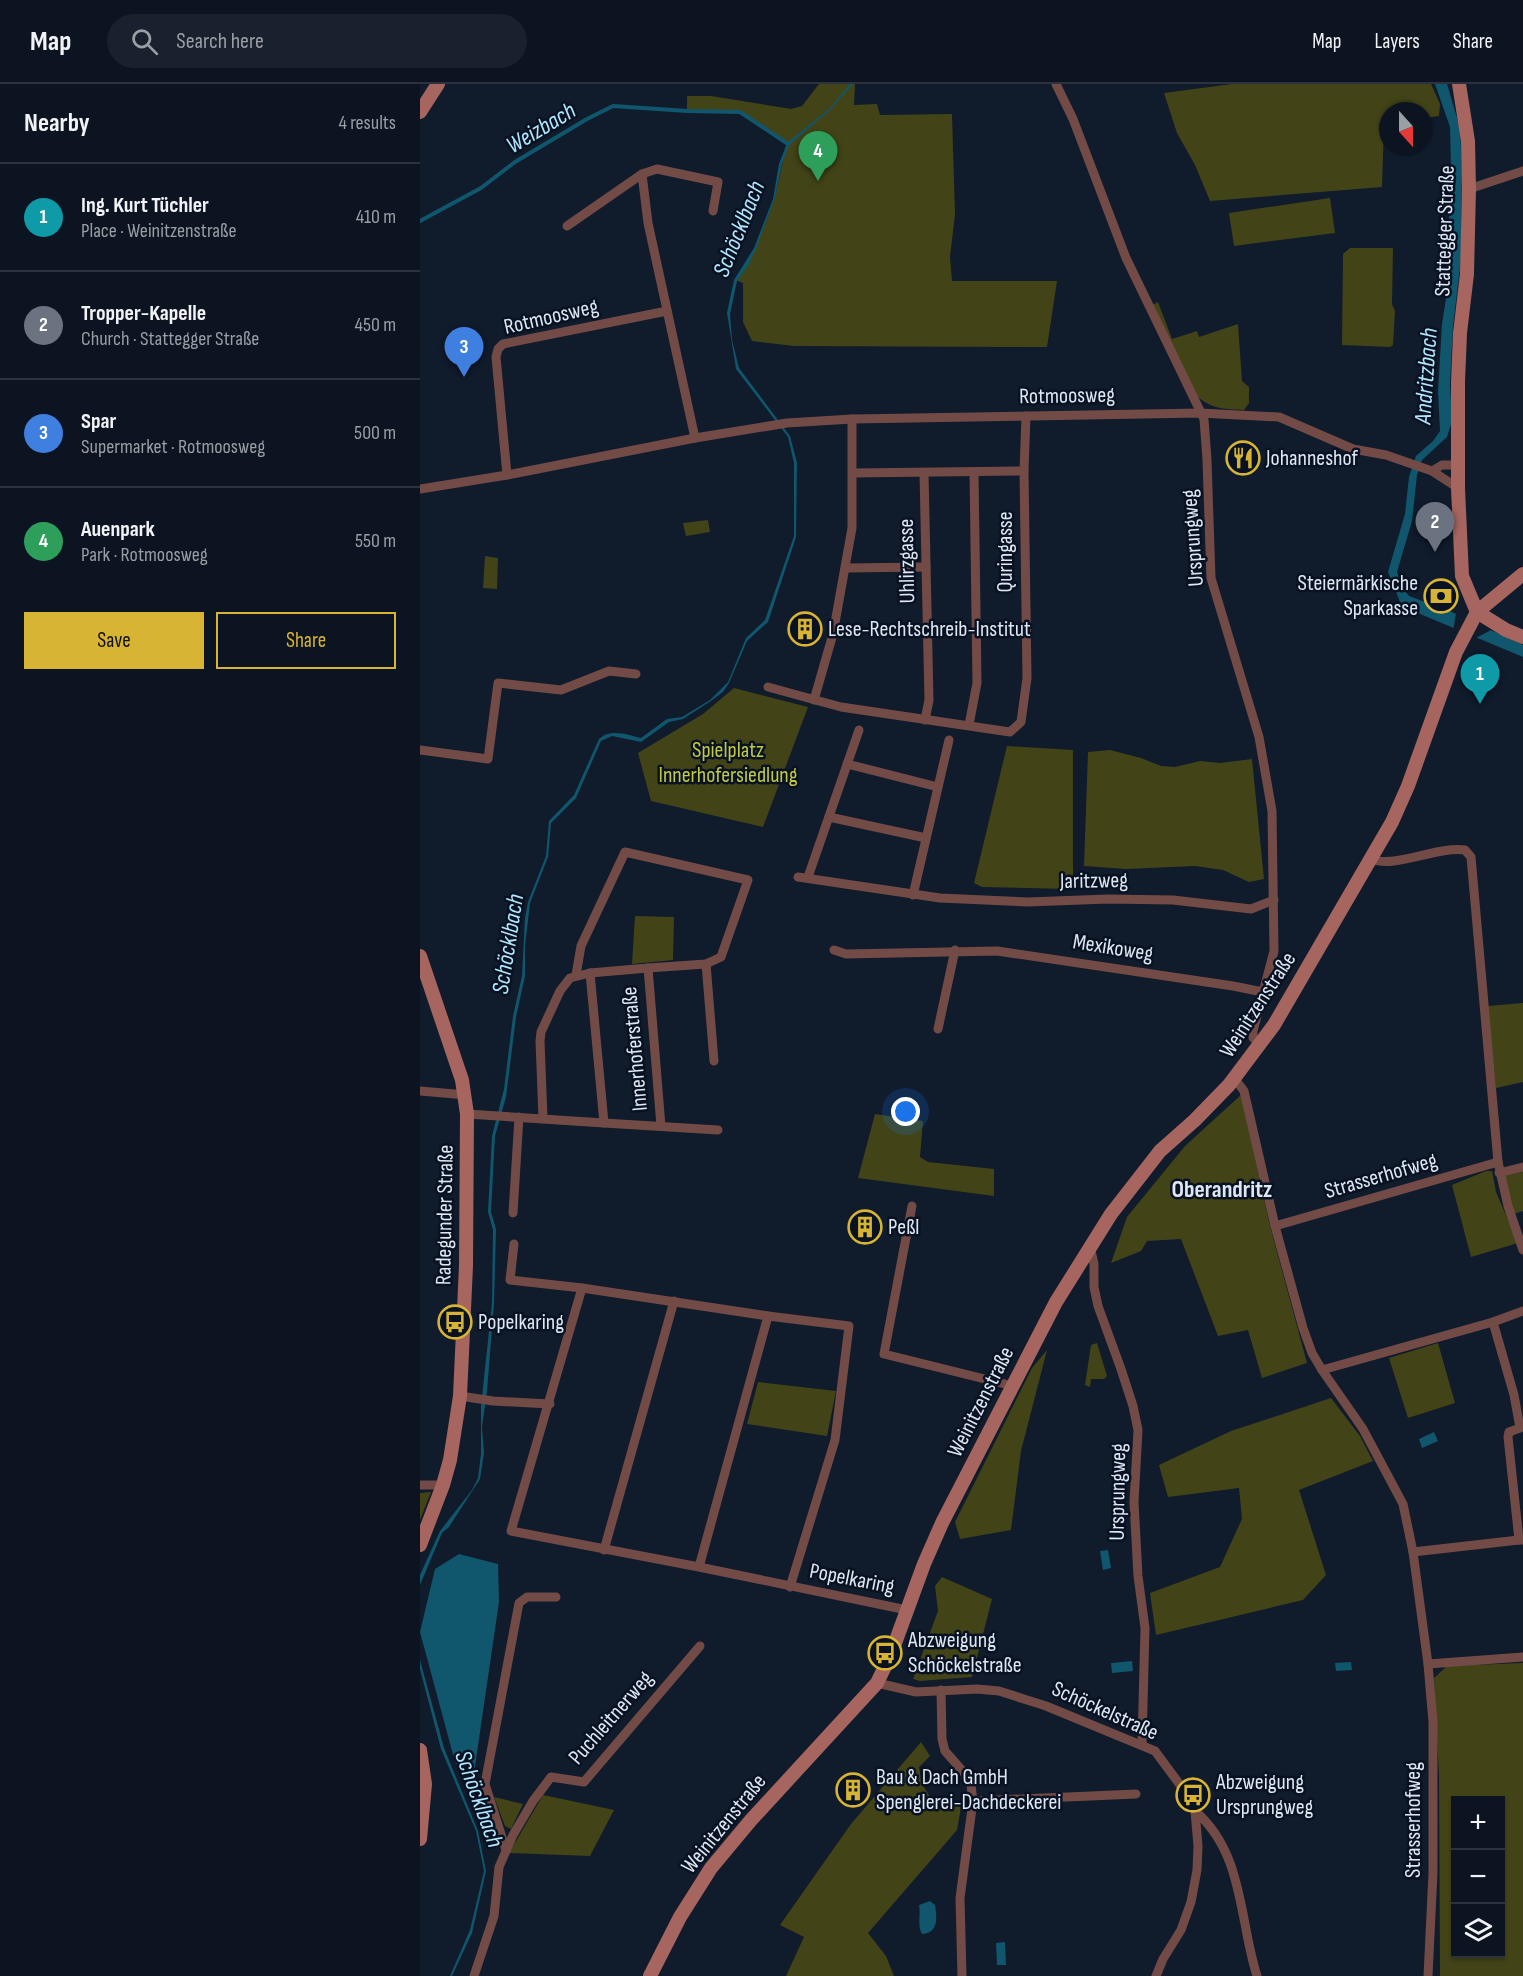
<!DOCTYPE html>
<meta charset="utf-8">
<style>
body{margin:0;font-family:"Sofia Sans Condensed",sans-serif;background:#1a212e;color:#f1f3f6}
.controls{position:absolute;right:18px;bottom:18px;display:grid;overflow:hidden;border-radius:0px;box-shadow:0 2px 4px #0004}
.controls button{width:54px;height:54px;display:grid;place-items:center;padding:0;border:0;border-bottom:2px solid #2c333f;background:#0c1421;color:#f1f3f6;font:30px sans-serif}
.compass{position:absolute;left:959px;top:18px;width:54px;height:54px;border-radius:50%;background:#0c1421;box-shadow:0 2px 4px #0004;rotate:159deg}
.you{position:absolute;left:486px;top:1028px;width:21px;height:21px;margin:-15px;border:4px solid #fff;border-radius:50%;background:#1a73e8;box-shadow:0 0 0 9px #1a73e833}
.badge{display:grid;place-items:center;width:39px;height:39px;border-radius:50%;background:#d7b434;color:#fff;font-size:20px;font-weight:700}
.pin{position:absolute;translate:-50% -50px;filter:drop-shadow(0 2px 3px #0008)}
.pin::after{content:'';position:absolute;top:32px;width:21px;height:18px;background:inherit;clip-path:polygon(0 0,100% 0,50% 100%)}
.list{margin:0;padding:0;list-style:none}
h2{display:flex;justify-content:space-between;align-items:center;height:78px;margin:0;padding:0 24px;font-size:26px}
h2 small{font-size:20px;font-weight:400;color:#9a9ea5}
.list li{display:grid;grid-template-columns:39px 1fr auto;gap:18px;align-items:center;box-sizing:border-box;height:108px;padding:0 24px;border-top:2px solid #2c333f}
.list b{display:block;font-size:22px;white-space:nowrap}
.list p{margin:0;font-size:20px;white-space:nowrap;color:#9a9ea5}
.list em{font-size:20px;font-style:normal;color:#9a9ea5}
.actions{display:flex;gap:12px;padding:18px 24px}
.actions a{flex:1;padding:14px 0;border:2px solid #d7b434;border-radius:0px;text-align:center;font-size:21px;color:#d7b434}
.actions .main{background:#d7b434;color:#111}
.icon{flex:none;width:33px;height:33px;fill:none;stroke:currentColor;stroke-width:2;stroke-linecap:round;stroke-linejoin:round}
.map{position:relative;flex:none;width:1103px;height:1892px;overflow:hidden}
header{display:flex;align-items:center;gap:36px;box-sizing:border-box;height:84px;padding:0 30px;background:#0c1421;border-bottom:2px solid #2c333f}
header strong{font-size:28px}
nav{display:flex;gap:33px;margin-inline-start:auto;font-size:21px}
.search{width:420px;height:54px;background:#1a212e;display:flex;align-items:center;gap:15px;box-sizing:border-box;padding:0 21px;border-radius:33px;color:#9a9ea5;font-size:22px}
main{display:flex}
aside{flex:1;background:#0c1421}
.map>svg:first-child{display:block}
</style>
<header>
<strong>Map</strong>
<div class="search"><svg class="icon" aria-label="search" viewBox="0 0 24 24"><circle cx="10" cy="10" r="6"/><path d="M15 15l6 6"/></svg>Search here</div>
<nav><a>Map</a><a>Layers</a><a>Share</a></nav>
</header>
<main>
<aside>
<h2>Nearby<small>4 results</small></h2>
<ul class="list">
<li><span class="badge" style="background:#0f9aa8">1</span><div><b>Ing. Kurt Tüchler</b><p>Place · Weinitzenstraße</p></div><em>410 m</em></li>
<li><span class="badge" style="background:#6b7280">2</span><div><b>Tropper-Kapelle</b><p>Church · Stattegger Straße</p></div><em>450 m</em></li>
<li><span class="badge" style="background:#3f7fe0">3</span><div><b>Spar</b><p>Supermarket · Rotmoosweg</p></div><em>500 m</em></li>
<li><span class="badge" style="background:#2e9e5b">4</span><div><b>Auenpark</b><p>Park · Rotmoosweg</p></div><em>550 m</em></li>
</ul>
<div class="actions"><a class="main">Save</a><a>Share</a></div>
</aside>
<div class="map">
<svg width="1103" height="1892" viewBox="0 0 1103 1892">
<rect width="100%" height="100%" fill="#101b2c"/>
<g fill="#424417" fill-rule="evenodd">
<path d="M399 0H435L434 21 457 20 460 31 532 30 535 130 530 173 532 197H637L627 263 374 262 332 257 323 238V199L315 196C333 172 345 144 354 115 360 97 361 79 368 60L320 28 267 27V12H291L371 25 382 22Z"/>
<path d="M812 0H1011L1020 20 1019 32 1004 34V27H968V39L964 40 962 103 790 117 775 81 757 49 744 9Z"/>
<path d="M910 114 915 149 814 162 809 129Z"/>
<path d="M930 164H973L972 220 975 227 973 261 970 263 922 261 923 170Z"/>
<path d="M738 218 752 255 777 247 779 253 818 240 822 297 829 303V319L824 326C803 325 790 325 775 310L732 221Z"/>
<path d="M288 436 290 448 266 452 263 439Z"/>
<path d="M65 472 78 474 77 505 63 504Z"/>
<path d="M314 604 388 623 343 743 231 717 218 669 283 630Z"/>
<path d="M587 662 653 666V804L648 805 562 803 554 799Z"/>
<path d="M690 666 721 674 741 682 755 683 780 677 800 679 832 675 844 795 829 798 803 786 775 782 706 785 664 782 668 668Z"/>
<path d="M215 832 254 833 253 876 212 880Z"/>
<path d="M1103 919V998L1076 1004 1068 922Z"/>
<path d="M821 1011 850 1142 887 1279 842 1294 828 1246 798 1252 761 1155 727 1157 721 1167 691 1179 707 1133 765 1062Z"/>
<path d="M455 1030 503 1037 500 1073 508 1078 574 1085V1112L438 1094Z"/>
<path d="M1066 1087H1072L1076 1108 1098 1159 1051 1173 1032 1101Z"/>
<path d="M1103 1088V1127L1094 1130 1085 1092Z"/>
<path d="M677 1259 687 1292 684 1295H671L670 1303 665 1301 671 1261Z"/>
<path d="M1018 1259 1035 1319 988 1334 969 1274Z"/>
<path d="M627 1266 601 1367 591 1446 540 1455 535 1438 612 1284Z"/>
<path d="M338 1298 416 1307 407 1352 327 1340Z"/>
<path d="M911 1314 940 1352 953 1377 879 1406 906 1491 883 1516 736 1551 730 1509 800 1483 822 1435 819 1404 748 1413 739 1381 811 1347Z"/>
<path d="M11 1408 0 1436V1409Z"/>
<path d="M522 1493 572 1515 552 1593 500 1597 493 1595 518 1527 515 1502Z"/>
<path d="M1103 1579V1892H1020L1019 1692 1014 1594 1027 1582ZM1036 1716H1080V1870H1036Z"/>
<path d="M501 1658 510 1672 499 1683 502 1700 517 1724 542 1718 537 1746 448 1849 466 1872 474 1892H366L384 1853 360 1841 431 1740Z"/>
<path d="M123 1711 194 1726 170 1772 89 1769Z"/>
<path d="M74 1713 103 1720 91 1745 85 1742Z"/>
</g>
<g fill="#10566d">
<path d="M430 0H433L411 25 369 61 362 80 355 114 336 165 328 182 317 197 310 230 312 256 319 284 370 352 377 379 376 453 348 538 327 557 309 599 303 608 291 617 263 635 249 638 221 658 192 652 181 657 156 714 131 739 128 773 110 819 105 862V892L96 933 86 1013 75 1052 71 1128 76 1145 74 1220 67 1307 62 1343 64 1369 60 1395 29 1443 22 1449 0 1501V1491L20 1447 52 1406 58 1394 61 1370V1322L72 1219 73 1146 68 1128 72 1052 84 1005 93 932 102 892 105 834 108 818 126 772 129 737 154 711 179 655C191 644 207 651 221 654L247 635 262 633 290 616 308 598 326 554 345 536 374 452V379L368 353 316 285 307 229 314 196 334 164 353 115 359 80 367 59 410 24Z"/>
<path d="M1015 0H1027L1040 44 1042 88 1041 176 1033 242 1030 300 1032 337 1027 353 1002 376 997 391 992 437 977 488 983 504 989 512 1032 528 1103 561V573L993 527 980 518 968 488 985 430 989 393 996 372 1013 357 1020 347 1018 307 1022 240 1031 182 1029 136 1031 85 1030 43Z"/>
<path d="M1014 1348 1018 1357 1002 1364 999 1355Z"/>
<path d="M688 1466 691 1484 683 1486 680 1467Z"/>
<path d="M39 1470 78 1480 79 1518 53 1696 35 1678 0 1548 15 1485Z"/>
<path d="M0 1576 24 1664 58 1747 66 1787 52 1849 32 1892H30L50 1846 64 1787 56 1747 21 1665 0 1585Z"/>
<path d="M712 1577 713 1587 692 1589 691 1579Z"/>
<path d="M931 1578 932 1586 916 1587 915 1579Z"/>
<path d="M510 1817 515 1821C517 1833 519 1849 502 1850 497 1842 501 1831 499 1821Z"/>
<path d="M585 1858 586 1881H577L576 1859Z"/>
</g>
<path fill="#101b2c" d="M1036 529 1040 530 1073 545 1054 555 1033 548Z"/>
<g fill="none" stroke-linecap="round" stroke-linejoin="round">
<path stroke="#10566d" stroke-width="4" d="M0 137 61 104 95 78 167 35 193 22 267 27 320 28 368 60"/>
<g stroke="#734b46" stroke-width="9">
<path d="M636 0 653 35 706 174 784 335 787 376 791 494 839 653 852 727 854 867 833 947V954L841 959"/>
<path d="M222 90 237 85 298 98 293 127"/>
<path d="M1049 105 1103 87"/>
<path d="M147 142 222 90 228 139 275 354"/>
<path d="M1012 387 1022 381H1039"/>
<path d="M433 389 604 387"/>
<path d="M504 389 509 616 505 636"/>
<path d="M87 391 76 273 78 265 83 260 247 227"/>
<path d="M0 405 87 391 275 354 367 339 432 335 780 329 859 333 933 365 966 371 1012 387 1038 404"/>
<path d="M426 484 506 483"/>
<path d="M348 603 421 623 590 648 601 638 607 594 604 387 606 332"/>
<path d="M394 616 413 550 432 444V335"/>
<path d="M549 641 557 599 554 388"/>
<path d="M0 666 68 675 78 599 141 606 189 587 216 590"/>
<path d="M427 680 518 703"/>
<path d="M409 733 506 754"/>
<path d="M952 775C974 785 1017 762 1045 766L1051 773 1078 1078 1088 1122 1103 1166"/>
<path d="M378 793 520 814 608 818 688 815 753 816 831 825 854 816"/>
<path d="M388 793 439 646"/>
<path d="M493 811 529 656"/>
<path d="M414 866 426 870 577 867 813 902 843 908"/>
<path d="M286 880 294 977"/>
<path d="M170 889 184 1039 298 1046"/>
<path d="M156 891 161 862 205 768 328 796 301 873 286 880 228 884 241 1042"/>
<path d="M518 945 535 866"/>
<path d="M814 994 824 1007 855 1142 1078 1078"/>
<path d="M0 1007 46 1011"/>
<path d="M47 1030 184 1039"/>
<path d="M123 1034 120 957 121 948 140 907 150 894 170 889 228 884"/>
<path d="M1079 1089 1103 1083"/>
<path d="M492 1122 464 1270 593 1302"/>
<path d="M93 1129 99 1033"/>
<path d="M855 1142 883 1244 892 1269 902 1286 943 1345 983 1420 993 1468 1008 1580 1013 1638V1789L1008 1892"/>
<path d="M94 1160 90 1196 162 1204"/>
<path d="M670 1162 674 1180V1203L678 1222 701 1285 713 1322 718 1346 714 1418 718 1492 725 1544 722 1660"/>
<path d="M348 1232 429 1242 415 1356 370 1503"/>
<path d="M1073 1238 1094 1311 1100 1344 1089 1348 1088 1353 1099 1456H1103"/>
<path d="M902 1286 1073 1238 1103 1227"/>
<path d="M40 1312 73 1317 130 1320"/>
<path d="M0 1401H23"/>
<path d="M184 1466 254 1217"/>
<path d="M993 1468 1099 1456"/>
<path d="M279 1483 348 1232 162 1204 91 1447 279 1483 487 1526"/>
<path d="M1008 1580 1103 1573"/>
<path d="M457 1599 496 1608 557 1605 579 1607 626 1622 735 1667 769 1713 775 1727 778 1762 777 1786 771 1818 761 1846 743 1875 736 1892"/>
<path d="M521 1606 522 1655 525 1667 547 1692 551 1701 553 1717 540 1814 542 1892"/>
<path d="M553 1717 716 1710"/>
<path d="M775 1727C824 1769 819 1836 837 1892"/>
<path d="M86 1766 65 1700 99 1519 107 1513H136"/>
<path d="M54 1892 74 1832 79 1783 93 1751 113 1717 131 1693 164 1698 280 1562"/>
</g>
<g stroke="#a6655e" stroke-width="14">
<path d="M1039 0 1048 57 1049 105 1047 190 1040 249 1038 298V404L1042 492 1057 528 1086 546 1103 553"/>
<path d="M0 28 18 0"/>
<path d="M0 872 42 996 47 1030 46 1182 40 1312 30 1376 23 1401 0 1461"/>
<path d="M0 1666 5 1700 0 1755"/>
<path d="M230 1892 260 1833 291 1784 331 1736 457 1599 471 1570 504 1480 522 1439 636 1218 691 1130 740 1067 775 1036 809 1001 854 941 972 738 988 702 1036 568 1057 528 1103 490"/>
</g>
</g>
<defs>
<symbol id="restaurant-ring" viewBox="-11 -11 22 22"><circle r="9.5" fill="#081222" stroke="#d7b434" stroke-width="1.5"/><path d="M-5-6h1v4h1v-4h1v4h1v-4h1v5L-1.5 .5V6h-2V.5L-5-1ZM5-6V6H3V1.5H1.5Q1.5-4 5-6Z" fill="#d7b434"/></symbol>
<symbol id="bank-ring" viewBox="-11 -11 22 22"><circle r="9.5" fill="#081222" stroke="#d7b434" stroke-width="1.5"/><path d="M-6-4H6V4H-6ZM0-2.3a2.3 2.3 0 1 0 0 4.6a2.3 2.3 0 1 0 0-4.6Z" fill="#d7b434"/></symbol>
<symbol id="building-ring" viewBox="-11 -11 22 22"><circle r="9.5" fill="#081222" stroke="#d7b434" stroke-width="1.5"/><path d="M-4-6H4V6H1V3H-1V6H-4ZM-2.5-4.3h1.7v1.8h-1.7ZM.8-4.3h1.7v1.8H.8ZM-2.5-1h1.7V.8h-1.7ZM.8-1h1.7V.8H.8Z" fill="#d7b434"/></symbol>
<symbol id="bus-ring" viewBox="-11 -11 22 22"><circle r="9.5" fill="#081222" stroke="#d7b434" stroke-width="1.5"/><path d="M-5-6H5V4H4V6H2V4H-2V6H-4V4H-5ZM-3.5-4V0h7V-4ZM-3.5 1.2v1.5H-2V1.2ZM2 1.2v1.5H3.5V1.2Z" fill="#d7b434"/></symbol>
</defs>
<g fill-rule="evenodd">
<use href="#restaurant-ring" x="804" y="355" width="38" height="38"/>
<use href="#bank-ring" x="1002" y="493" width="38" height="38"/>
<use href="#building-ring" x="366" y="526" width="38" height="38"/>
<use href="#building-ring" x="426" y="1124" width="38" height="38"/>
<use href="#bus-ring" x="16" y="1219" width="38" height="38"/>
<use href="#bus-ring" x="446" y="1550" width="38" height="38"/>
<use href="#building-ring" x="414" y="1687" width="38" height="38"/>
<use href="#bus-ring" x="754" y="1692" width="38" height="38"/>
</g>
<g text-anchor="middle" dominant-baseline="central" stroke-width="5" stroke-linejoin="round" paint-order="stroke">
<g font-size="22" fill="#dfe7f3" stroke="#081222">
<text transform="translate(1025 147) rotate(-88)">Stattegger Straße</text>
<text transform="translate(131 233) rotate(-13)">Rotmoosweg</text>
<text transform="translate(647 312) rotate(-1)">Rotmoosweg</text>
<text transform="translate(773 454) rotate(-94)">Ursprungweg</text>
<text transform="translate(585 468) rotate(-90)">Quringasse</text>
<text transform="translate(487 477) rotate(-91)">Uhlirzgasse</text>
<text transform="translate(674 797) rotate(-1)">Jaritzweg</text>
<text transform="translate(693 864) rotate(9)">Mexikoweg</text>
<text transform="translate(838 921) rotate(-57)">Weinitzenstraße</text>
<text transform="translate(215 965) rotate(-95)">Innerhoferstraße</text>
<text transform="translate(961 1092) rotate(-16)">Strasserhofweg</text>
<text transform="translate(25 1131) rotate(-89)">Radegunder Straße</text>
<text transform="translate(561 1318) rotate(-63)">Weinitzenstraße</text>
<text transform="translate(698 1408) rotate(-89)">Ursprungweg</text>
<text transform="translate(432 1495) rotate(11)">Popelkaring</text>
<text transform="translate(685 1627) rotate(24)">Schöckelstraße</text>
<text transform="translate(191 1634) rotate(-49)">Puchleitnerweg</text>
<text transform="translate(993 1736) rotate(-90)">Strasserhofweg</text>
<text transform="translate(304 1740) rotate(-51)">Weinitzenstraße</text>
</g>
<g font-size="22" fill="#dfe7f3" stroke="#081222" text-anchor="start">
<text x="846" y="374">Johanneshof</text>
<text x="998" y="499" text-anchor="end">Steiermärkische<tspan x="998" dy="25">Sparkasse</tspan></text>
<text x="408" y="545">Lese-Rechtschreib-Institut</text>
<text x="468" y="1143">Peßl</text>
<text x="58" y="1238">Popelkaring</text>
<text x="488" y="1556">Abzweigung<tspan x="488" dy="25">Schöckelstraße</tspan></text>
<text x="456" y="1693">Bau &amp; Dach GmbH<tspan x="456" dy="25">Spenglerei-Dachdeckerei</tspan></text>
<text x="796" y="1698">Abzweigung<tspan x="796" dy="25">Ursprungweg</tspan></text>
</g>
<g font-size="22" fill="#c3c941" stroke="#081222">
<text x="308" y="666">Spielplatz<tspan x="308" dy="25">Innerhofersiedlung</tspan></text>
</g>
<g font-size="24" font-style="italic" fill="#b2e7fd" stroke="#081222">
<text transform="translate(121 44) rotate(-31)">Weizbach</text>
<text transform="translate(319 145) rotate(-68)">Schöcklbach</text>
<text transform="translate(1006 292) rotate(-86)">Andritzbach</text>
<text transform="translate(88 860) rotate(-81)">Schöcklbach</text>
<text transform="translate(59 1715) rotate(70)">Schöcklbach</text>
</g>
<g font-size="24" font-weight="bold" fill="#dfe7f3" stroke="#081222">
<text x="802" y="1105">Oberandritz</text>
</g>
</g>
</svg>
<div class="controls">
<button>+</button>
<button>−</button>
<button><svg class="icon" aria-label="layers" viewBox="0 0 24 24"><path d="M12 4l9 5-9 5-9-5zM3 14l9 5 9-5"/></svg></button>
</div>
<svg class="compass" viewBox="-18 -18 36 36"><path d="M0-13l5 13h-10z" fill="#e53935"/><path d="M0 13l5-13h-10z" fill="#9a9ea5"/></svg>
<div class="you"></div>
<div class="pin badge" style="left:1060px;top:620px;background:#0f9aa8">1</div>
<div class="pin badge" style="left:1015px;top:468px;background:#6b7280">2</div>
<div class="pin badge" style="left:44px;top:293px;background:#3f7fe0">3</div>
<div class="pin badge" style="left:398px;top:97px;background:#2e9e5b">4</div>
</div>
</main>
